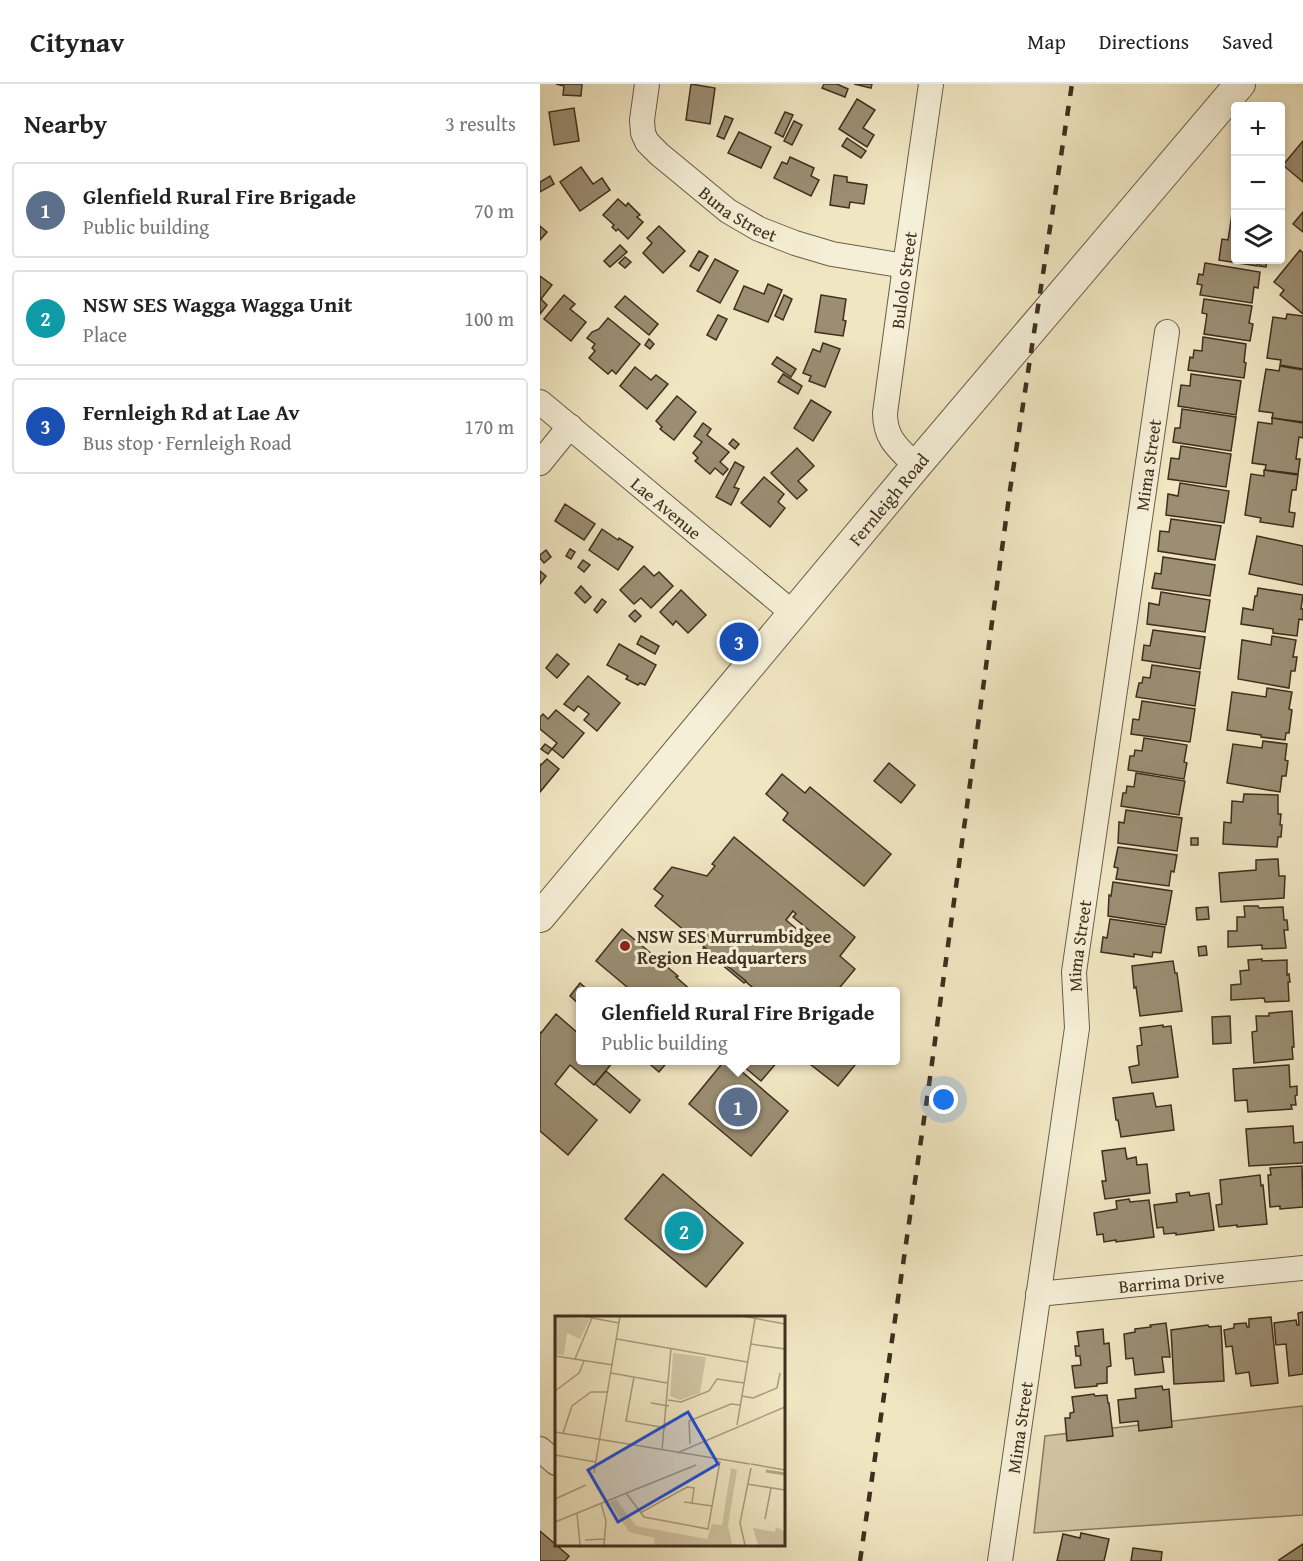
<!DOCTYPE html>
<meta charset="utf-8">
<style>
body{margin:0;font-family:"Gentium Book Plus",serif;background:#f6f6f6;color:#222}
.controls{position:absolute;right:18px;top:18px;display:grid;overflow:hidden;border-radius:6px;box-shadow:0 3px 9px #0003}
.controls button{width:54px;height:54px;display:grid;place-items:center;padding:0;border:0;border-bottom:2px solid #e0e0e0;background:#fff;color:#222;font:30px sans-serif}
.you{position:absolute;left:404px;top:1016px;width:21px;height:21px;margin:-15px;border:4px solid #fff;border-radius:50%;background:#1a73e8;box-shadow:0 0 0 9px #1a73e833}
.badge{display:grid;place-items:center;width:39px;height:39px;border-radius:50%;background:#db2777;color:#fff;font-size:20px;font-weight:700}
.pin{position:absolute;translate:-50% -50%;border:3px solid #fff;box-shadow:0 2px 6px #0006}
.popup{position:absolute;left:36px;top:903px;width:324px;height:78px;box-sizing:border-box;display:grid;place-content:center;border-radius:6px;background:#fff;filter:drop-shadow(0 2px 4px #0005);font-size:20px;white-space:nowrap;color:#767676}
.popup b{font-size:22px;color:#222}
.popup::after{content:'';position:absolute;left:50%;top:100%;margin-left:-12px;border:12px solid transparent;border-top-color:#fff}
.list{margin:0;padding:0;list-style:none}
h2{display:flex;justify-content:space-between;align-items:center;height:78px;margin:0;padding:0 24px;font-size:26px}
h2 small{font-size:20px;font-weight:400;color:#767676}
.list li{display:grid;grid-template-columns:39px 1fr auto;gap:18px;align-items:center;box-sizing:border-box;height:96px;margin:0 12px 12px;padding:0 12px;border:2px solid #e0e0e0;border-radius:6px}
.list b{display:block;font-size:22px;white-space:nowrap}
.list p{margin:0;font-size:20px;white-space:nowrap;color:#767676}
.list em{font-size:20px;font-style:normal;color:#767676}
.icon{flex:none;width:33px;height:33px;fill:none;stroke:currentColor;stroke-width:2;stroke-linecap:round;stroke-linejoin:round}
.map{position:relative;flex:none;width:763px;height:1477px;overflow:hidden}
header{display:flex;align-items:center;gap:36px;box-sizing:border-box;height:84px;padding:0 30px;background:#fff;border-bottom:2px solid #e0e0e0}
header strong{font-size:28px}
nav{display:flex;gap:33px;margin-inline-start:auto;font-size:21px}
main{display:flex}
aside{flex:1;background:#fff}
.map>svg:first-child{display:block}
</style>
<header>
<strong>Citynav</strong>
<nav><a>Map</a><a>Directions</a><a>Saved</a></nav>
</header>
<main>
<aside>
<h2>Nearby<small>3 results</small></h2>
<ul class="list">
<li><span class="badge" style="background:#5c6f8a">1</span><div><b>Glenfield Rural Fire Brigade</b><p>Public building</p></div><em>70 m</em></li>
<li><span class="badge" style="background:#0f9aa8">2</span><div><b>NSW SES Wagga Wagga Unit</b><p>Place</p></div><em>100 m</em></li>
<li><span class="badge" style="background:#1a4fb4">3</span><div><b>Fernleigh Rd at Lae Av</b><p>Bus stop · Fernleigh Road</p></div><em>170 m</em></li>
</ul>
</aside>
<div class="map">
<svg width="763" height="1477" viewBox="0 0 763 1477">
<rect width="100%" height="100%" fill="#f0e6c2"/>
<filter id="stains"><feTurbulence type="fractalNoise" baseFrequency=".00333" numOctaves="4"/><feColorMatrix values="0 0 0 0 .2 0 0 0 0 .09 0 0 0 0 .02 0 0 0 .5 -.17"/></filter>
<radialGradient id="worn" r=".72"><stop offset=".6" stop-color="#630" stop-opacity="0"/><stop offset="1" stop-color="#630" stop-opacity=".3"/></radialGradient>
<path fill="#d2c7a6" stroke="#887b62" stroke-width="1.5" d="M763 1322V1431L494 1449 505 1352Z"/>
<g fill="#9b8e73" stroke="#3f2f1e" stroke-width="1.5" fill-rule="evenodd">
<path d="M16 0H42L41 12 23 11 24 2Z"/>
<path d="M151 0 175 4 170 40 146 36Z"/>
<path d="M284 0H297L308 5 305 13 282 4Z"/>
<path d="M314 0H332L331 4Z"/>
<path d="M317 15 335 26 323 44 334 51 327 63 299 45Z"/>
<path d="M34 24 39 57 14 61 9 28Z"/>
<path d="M245 28 253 31 243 53 235 49Z"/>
<path d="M185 32 193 35 184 55 177 52Z"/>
<path d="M254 37 262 41 252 61 244 57Z"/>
<path d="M199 48 231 63 221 84 188 69Z"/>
<path d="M307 54 326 67 321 74 302 62Z"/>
<path d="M763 57V98L743 81Z"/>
<path d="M250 73 274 84 271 92 279 96 271 112 234 94 242 78 247 80Z"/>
<path d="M41 83 53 100 62 94 70 106 40 127 20 98Z"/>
<path d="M294 91 307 93V98L327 101 324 120 310 118 309 124 290 121Z"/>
<path d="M10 92 14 100 0 108V98Z"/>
<path d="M78 115 86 122 88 119 100 131 97 133 103 138 88 155 78 145 76 147 72 143 74 141 63 131Z"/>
<path d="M693 124H696V176H718L717 182 679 176 682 155 688 156Z"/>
<path d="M763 128V148L753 140Z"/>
<path d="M0 142 7 148 0 156Z"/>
<path d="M119 142 145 167 123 189 103 169 112 159 107 154Z"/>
<path d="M80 161 87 168 70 183 64 177Z"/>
<path d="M760 166 763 169V230L740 211 744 206 734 198Z"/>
<path d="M159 167 168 172 159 187 150 182Z"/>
<path d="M85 173 91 178 85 184 79 179Z"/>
<path d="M175 175 198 187 180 219 157 207Z"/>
<path d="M720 176H727L726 183 719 182Z"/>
<path d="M665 179 720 188 718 204 714 203 712 219 660 211 662 201 657 200 659 190 663 191Z"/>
<path d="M0 192 12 201 1 215 7 221 0 230Z"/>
<path d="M228 200 242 206 228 238 194 225 204 202 224 210Z"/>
<path d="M24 211 35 220 30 225 46 238 31 257 4 235Z"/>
<path d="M244 211 252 215 243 236 235 232Z"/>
<path d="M281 211 306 215 303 236 306 237 303 252 275 248Z"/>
<path d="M85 212 118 240 109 251 75 223Z"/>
<path d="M664 215 712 222 709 239 713 240 710 257 664 250 667 230 662 229Z"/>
<path d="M747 230 763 232V285L740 281 741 276 727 274 733 233 746 235Z"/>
<path d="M178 231 187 235 176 256 167 251Z"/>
<path d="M68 234 100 260 76 290 72 286 68 290 49 274 55 267 52 264 55 260 47 254 52 248 59 245Z"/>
<path d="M663 253 706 260 704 278 706 279 704 294 648 286 650 273 653 274 654 266 662 267Z"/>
<path d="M109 255 114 260 110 265 105 261Z"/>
<path d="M283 259 300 265 285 303 269 297 271 292 263 289 273 265 280 268Z"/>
<path d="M237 273 256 285 251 293 232 280Z"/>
<path d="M740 282 763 286V338L732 334 733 329 719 327 726 285 739 287Z"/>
<path d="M95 283 111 296 116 291 128 300 107 325 80 302Z"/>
<path d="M243 290 262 302 258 310 238 298Z"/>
<path d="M651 290 701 297 696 331 638 322 641 301 650 302Z"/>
<path d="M137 312 156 328 134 356 120 345 122 343 116 337Z"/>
<path d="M271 316 291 328 273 357 254 344Z"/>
<path d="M642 325 696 333 691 367 633 358 635 344H640Z"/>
<path d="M732 334 763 339V354L759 353 756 375H760L758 390 725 386 726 381 712 379 718 338 732 340Z"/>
<path d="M163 339 171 345 167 351 189 368 180 378 188 385 183 391 175 384 170 390 155 377 158 374 153 369 162 358 154 352Z"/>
<path d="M193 355 199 360 195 365 189 360Z"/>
<path d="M641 362 691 370 686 403 628 395 631 374 639 375Z"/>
<path d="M257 364 274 382 258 397 267 406 257 415 231 389Z"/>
<path d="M195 378 204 383 194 403 199 405 191 421 176 413Z"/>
<path d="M724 386 758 391 756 406H752L749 428 755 429 753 443 720 438 721 434 705 431 711 390 724 392Z"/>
<path d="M224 393 244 410 238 418 245 424 230 443 201 419Z"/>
<path d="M640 399 689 407 684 439 626 431 628 410 638 412Z"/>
<path d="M25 420 55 440 44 456 15 437Z"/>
<path d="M631 435 681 442 675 476 618 467 620 447 629 448Z"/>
<path d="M62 445 78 456 79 454 93 463 78 486 49 466Z"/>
<path d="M717 452 763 462V501L709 490Z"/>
<path d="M30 465 35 468 31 475 26 472Z"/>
<path d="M6 466 11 473 4 479 0 474V471Z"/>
<path d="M623 473 675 481 670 512 612 504 615 489 621 490Z"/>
<path d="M43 476 50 481 44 488 38 483Z"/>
<path d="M104 482 114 492 119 488 133 502 111 524 101 514 94 520 80 506Z"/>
<path d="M0 487 6 492 0 500Z"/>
<path d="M41 502 51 513 45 519 35 509Z"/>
<path d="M718 504 763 511 761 525H763V536L759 535 757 552 733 549V545L701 540 703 524 713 526 715 512H717Z"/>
<path d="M141 506 166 531 148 549 136 537 133 541 120 528Z"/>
<path d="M621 508 670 516 665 548 607 540 609 519 619 521Z"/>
<path d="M62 515 66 518 57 529 54 526Z"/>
<path d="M95 526 101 532 95 538 89 532Z"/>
<path d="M613 546 665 553 660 585 602 576 604 561 610 562Z"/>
<path d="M101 552 119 562 115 570 97 560Z"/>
<path d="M732 552 756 556 753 573H757L755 587H751L749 604 698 595 702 556 731 561Z"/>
<path d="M79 560 116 581 105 601 100 599 98 601 86 595 88 592 67 581Z"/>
<path d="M17 570 29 580 17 594 6 584Z"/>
<path d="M612 581 660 588 655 622 596 613 599 599H602L603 593 610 594Z"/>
<path d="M48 592 80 619 57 647 44 636 49 630 38 622 34 627 24 620Z"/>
<path d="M727 604 752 608 749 625 752 626 749 649H746L745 656 721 653V651L687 646 692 608 726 613Z"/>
<path d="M602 617 655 625 650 658 591 650 593 635 599 636Z"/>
<path d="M16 626 44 649 23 674 12 665 17 659 0 645V633L3 630 8 635Z"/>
<path d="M604 654 647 661 644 678 647 679 644 695 588 686 590 672H594L595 666 602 667Z"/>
<path d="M723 657 747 660 745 676 748 677 746 692H742L740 708 687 699 693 660 722 664Z"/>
<path d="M5 660 12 665 8 670 1 665Z"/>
<path d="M7 675 19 685 0 708V680L1 681Z"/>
<path d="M349 679 375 701 361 719 334 697Z"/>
<path d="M596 689 645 697 639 731 581 722 583 709H586L587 702 594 703Z"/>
<path d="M242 690 265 709 270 703 351 770 324 802 243 736 248 729 226 710Z"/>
<path d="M704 710 738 711V730H741L740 741H742L741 753H738L737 763 683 760 684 738 691 739 692 717 703 718Z"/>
<path d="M586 726 642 734 637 767 578 759 579 738 584 739Z"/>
<path d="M194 753 315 853 300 872 315 885 296 908H218L115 822 123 812 114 805 132 783 167 792 175 782 172 780ZM253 827 256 830 253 833 276 852 272 858 246 836Z"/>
<rect x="651" y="754" width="7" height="7"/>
<path d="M578 763 637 771 634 788 631 787 629 802 576 795 578 784 574 783Z"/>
<path d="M738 775 739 792H745L744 814 681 818 679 789 716 786V776Z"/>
<path d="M573 798 632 807 626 841 568 832 569 811 571 812Z"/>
<path d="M704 822H718L719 824 743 823 744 836H747L748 846H744L746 864 722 865V861L688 863V847H697V833H705Z"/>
<path d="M668 823 669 835 657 836 656 824Z"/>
<path d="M570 835 625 843 621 869 613 868 612 873 594 870V873L561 868 563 853 567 854Z"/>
<path d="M82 845 138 892 136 893 153 908H93L56 877Z"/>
<path d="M666 862 667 871 659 872 658 863Z"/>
<path d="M164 863 206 897 204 899 163 865Z"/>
<path d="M722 875V877L747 876V891L749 890 750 898H748L749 917 725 918 724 914 691 916V901L701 900 700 887 709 886 708 876Z"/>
<path d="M633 877 635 889H637L642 927 600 932 596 903 594 904 592 882Z"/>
<path d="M40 899 50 908H40V921L30 912Z"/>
<path d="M752 927 754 963H752L753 975 714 979 712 948 717 947 716 932H729V929Z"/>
<path d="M16 930 40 951V976H71L73 978 54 1001 30 981 15 1000 57 1036 28 1071 0 1047V948L1 949Z"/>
<path d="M690 932 691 959 673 960 672 933Z"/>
<path d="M623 941V943L631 942 638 993 592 999 589 983 599 981 597 962 602 961 600 944Z"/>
<path d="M105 976H129L119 988Z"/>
<path d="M185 976H188L248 1027 211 1072 149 1020Z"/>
<path d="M196 976H239L221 997Z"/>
<path d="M273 976H319L298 1002 270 980Z"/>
<path d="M749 981 750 1003 757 1002V1011L755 1012 756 1021H751L752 1025 708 1028 707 1016 695 1017 693 985Z"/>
<path d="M66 987 100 1016 90 1029 55 1000Z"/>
<path d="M613 1009 616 1023 631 1021 634 1046 581 1053 578 1036H576L573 1014Z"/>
<path d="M753 1042 754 1059 763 1058V1079L709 1082 706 1045Z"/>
<path d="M585 1064 587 1075 596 1073 597 1081 607 1080 610 1109 565 1115 562 1097H566L562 1067Z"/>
<path d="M762 1082 763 1123 740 1125V1122L730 1123 728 1091H731L730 1084Z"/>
<path d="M123 1090 203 1159 166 1203 85 1135Z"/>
<path d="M720 1091 721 1102 723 1101 727 1140 697 1143V1141L679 1143 676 1121 682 1120 680 1096Z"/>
<path d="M649 1108 650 1112 669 1109 674 1146 636 1151V1149L624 1150 623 1143 617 1144 614 1121 637 1118 636 1110Z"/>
<path d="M589 1115 590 1118 609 1116 614 1153 576 1158V1156L564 1158 563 1150 557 1151 554 1129 577 1125 576 1117Z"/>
<path d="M763 1228V1290L749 1292 746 1260 736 1261 734 1239 756 1236 757 1241H759L758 1229Z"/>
<path d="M731 1233 738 1299 711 1302 709 1288 696 1290 692 1262 686 1263 684 1246 694 1244V1240L706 1239 707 1243H709V1235Z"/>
<path d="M626 1239 630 1273H622L624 1288 595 1291 593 1274 586 1275 584 1250 595 1248V1245L611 1243 610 1241Z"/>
<path d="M668 1241 669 1243 681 1242 684 1297 634 1300 631 1246Z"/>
<path d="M563 1245 564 1260 569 1259 571 1282 567 1283V1299L557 1300V1302L535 1304 532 1282 541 1281 540 1272H536L535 1262H539L537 1248Z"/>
<path d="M622 1302 623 1306 629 1305 632 1343 599 1347 598 1337 580 1339 578 1316 596 1314 595 1305Z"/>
<path d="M554 1310 555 1312 567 1311 568 1319H569L573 1352 527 1357 525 1334H530V1329L534 1328 532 1313Z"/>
<path d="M0 1447 29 1472 25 1477H0Z"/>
<path d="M541 1449 569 1455 564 1477H517L523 1450 540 1454Z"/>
<path d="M763 1460V1477H739V1476Z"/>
<path d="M593 1464 622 1468 621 1477H591Z"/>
</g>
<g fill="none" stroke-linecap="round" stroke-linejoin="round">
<defs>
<g id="minor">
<path id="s1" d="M107 0 102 36 103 49 107 58 119 70 188 127 219 145 255 159 292 170 365 182"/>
<path id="s2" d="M0 318 254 530"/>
<path d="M0 379 30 342"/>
<path id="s3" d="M376 382C358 364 345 355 345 329L365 182 391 0"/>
<path id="s4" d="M498 1210 763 1184"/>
<path d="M0 1365 16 1379"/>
<path id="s5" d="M460 1477 537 944 534 888 627 248"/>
</g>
<g id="tertiary">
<path id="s6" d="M0 833 376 382 700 0"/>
</g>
</defs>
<use href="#minor" stroke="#6b5d47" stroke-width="26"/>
<use href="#tertiary" stroke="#6b5d47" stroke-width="32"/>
<use href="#minor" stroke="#f5efd7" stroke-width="24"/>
<use href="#tertiary" stroke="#f5efd7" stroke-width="30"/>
<path stroke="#3f2f1e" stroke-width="4.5" stroke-dasharray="10 10" stroke-linecap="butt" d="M320 1477 389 1001 470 406 532 0"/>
</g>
<circle fill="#8f2418" stroke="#f5efd7" stroke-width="2" cx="85" cy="862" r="6"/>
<g text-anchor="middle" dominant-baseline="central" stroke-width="6" stroke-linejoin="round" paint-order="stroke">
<g font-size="18" fill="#3f2f1e" stroke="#f5efd7">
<text stroke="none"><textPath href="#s1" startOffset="176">Buna Street</textPath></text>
<text stroke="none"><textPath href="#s3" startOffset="198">Bulolo Street</textPath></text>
<text stroke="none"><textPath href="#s5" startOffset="1107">Mima Street</textPath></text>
<text stroke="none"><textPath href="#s6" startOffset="544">Fernleigh Road</textPath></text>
<text stroke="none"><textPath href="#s2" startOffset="165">Lae Avenue</textPath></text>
<text stroke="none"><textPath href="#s5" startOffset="621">Mima Street</textPath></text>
<text stroke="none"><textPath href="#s4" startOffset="134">Barrima Drive</textPath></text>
<text stroke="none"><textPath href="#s5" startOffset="135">Mima Street</textPath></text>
</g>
<g font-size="18" font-weight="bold" fill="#3f2f1e" stroke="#f5efd7" text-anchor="start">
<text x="97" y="852">NSW SES Murrumbidgee<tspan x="97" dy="21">Region Headquarters</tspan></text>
</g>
</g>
<g transform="translate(15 1232)">
<rect width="230" height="230" fill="#f0e6c2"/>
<path d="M0 0 35 3 25 23 12 17 9 39 0 38ZM118 37 151 41 145 77 125 84 115 80ZM176 152 182 154 173 210 177 228 189 229H99L100 222 74 216 54 186 61 183 81 210 152 223 157 208 167 209ZM221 211 229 215V229H203L198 212 220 216Z" fill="#d2c7a6"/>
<path fill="none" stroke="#b4a88a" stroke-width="3" d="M211 155 230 158"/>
<path fill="none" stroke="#a99d80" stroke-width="1.5" d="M26 0 64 7M187 0 230 8M62 23 192 46M196 28 230 33M0 40 58 49M20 43 37 2M56 57 112 67M79 61 71 105 111 112M0 75 24 57 29 45M187 80 198 82 222 72 225 57M113 84 126 86 154 75 162 63 189 67M96 87 114 90M182 109 200 3M0 116 195 148M8 117 17 90 36 76H53M135 128 134 105 176 88 185 89M107 134 116 32M122 137 230 91M0 139 41 146M196 148 230 154M39 157 65 0M192 168 230 174M71 177 89 201 153 213 165 145M0 183 31 169M129 186 157 190M46 187 51 205 49 229M22 197 25 229M85 197 132 171 139 172 137 187M210 203 216 172M0 206 141 149M30 224 49 223M190 229 185 207 196 152"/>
<path fill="#1d4ed8" fill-opacity="0.15" stroke="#1d4ed8" stroke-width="3" d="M133 96 163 148 63 206 33 154Z"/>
<rect width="230" height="230" fill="none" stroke="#3f2f1e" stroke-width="3"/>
</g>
<rect width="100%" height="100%" filter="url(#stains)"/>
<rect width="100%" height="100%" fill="url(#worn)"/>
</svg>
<div class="controls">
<button>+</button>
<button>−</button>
<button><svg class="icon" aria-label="layers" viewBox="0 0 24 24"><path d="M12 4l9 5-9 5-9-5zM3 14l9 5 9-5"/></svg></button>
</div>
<div class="you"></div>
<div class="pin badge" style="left:198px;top:1023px;background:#5c6f8a">1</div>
<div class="popup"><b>Glenfield Rural Fire Brigade</b>Public building</div>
<div class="pin badge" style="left:144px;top:1147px;background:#0f9aa8">2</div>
<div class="pin badge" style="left:199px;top:558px;background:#1a4fb4">3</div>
</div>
</main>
